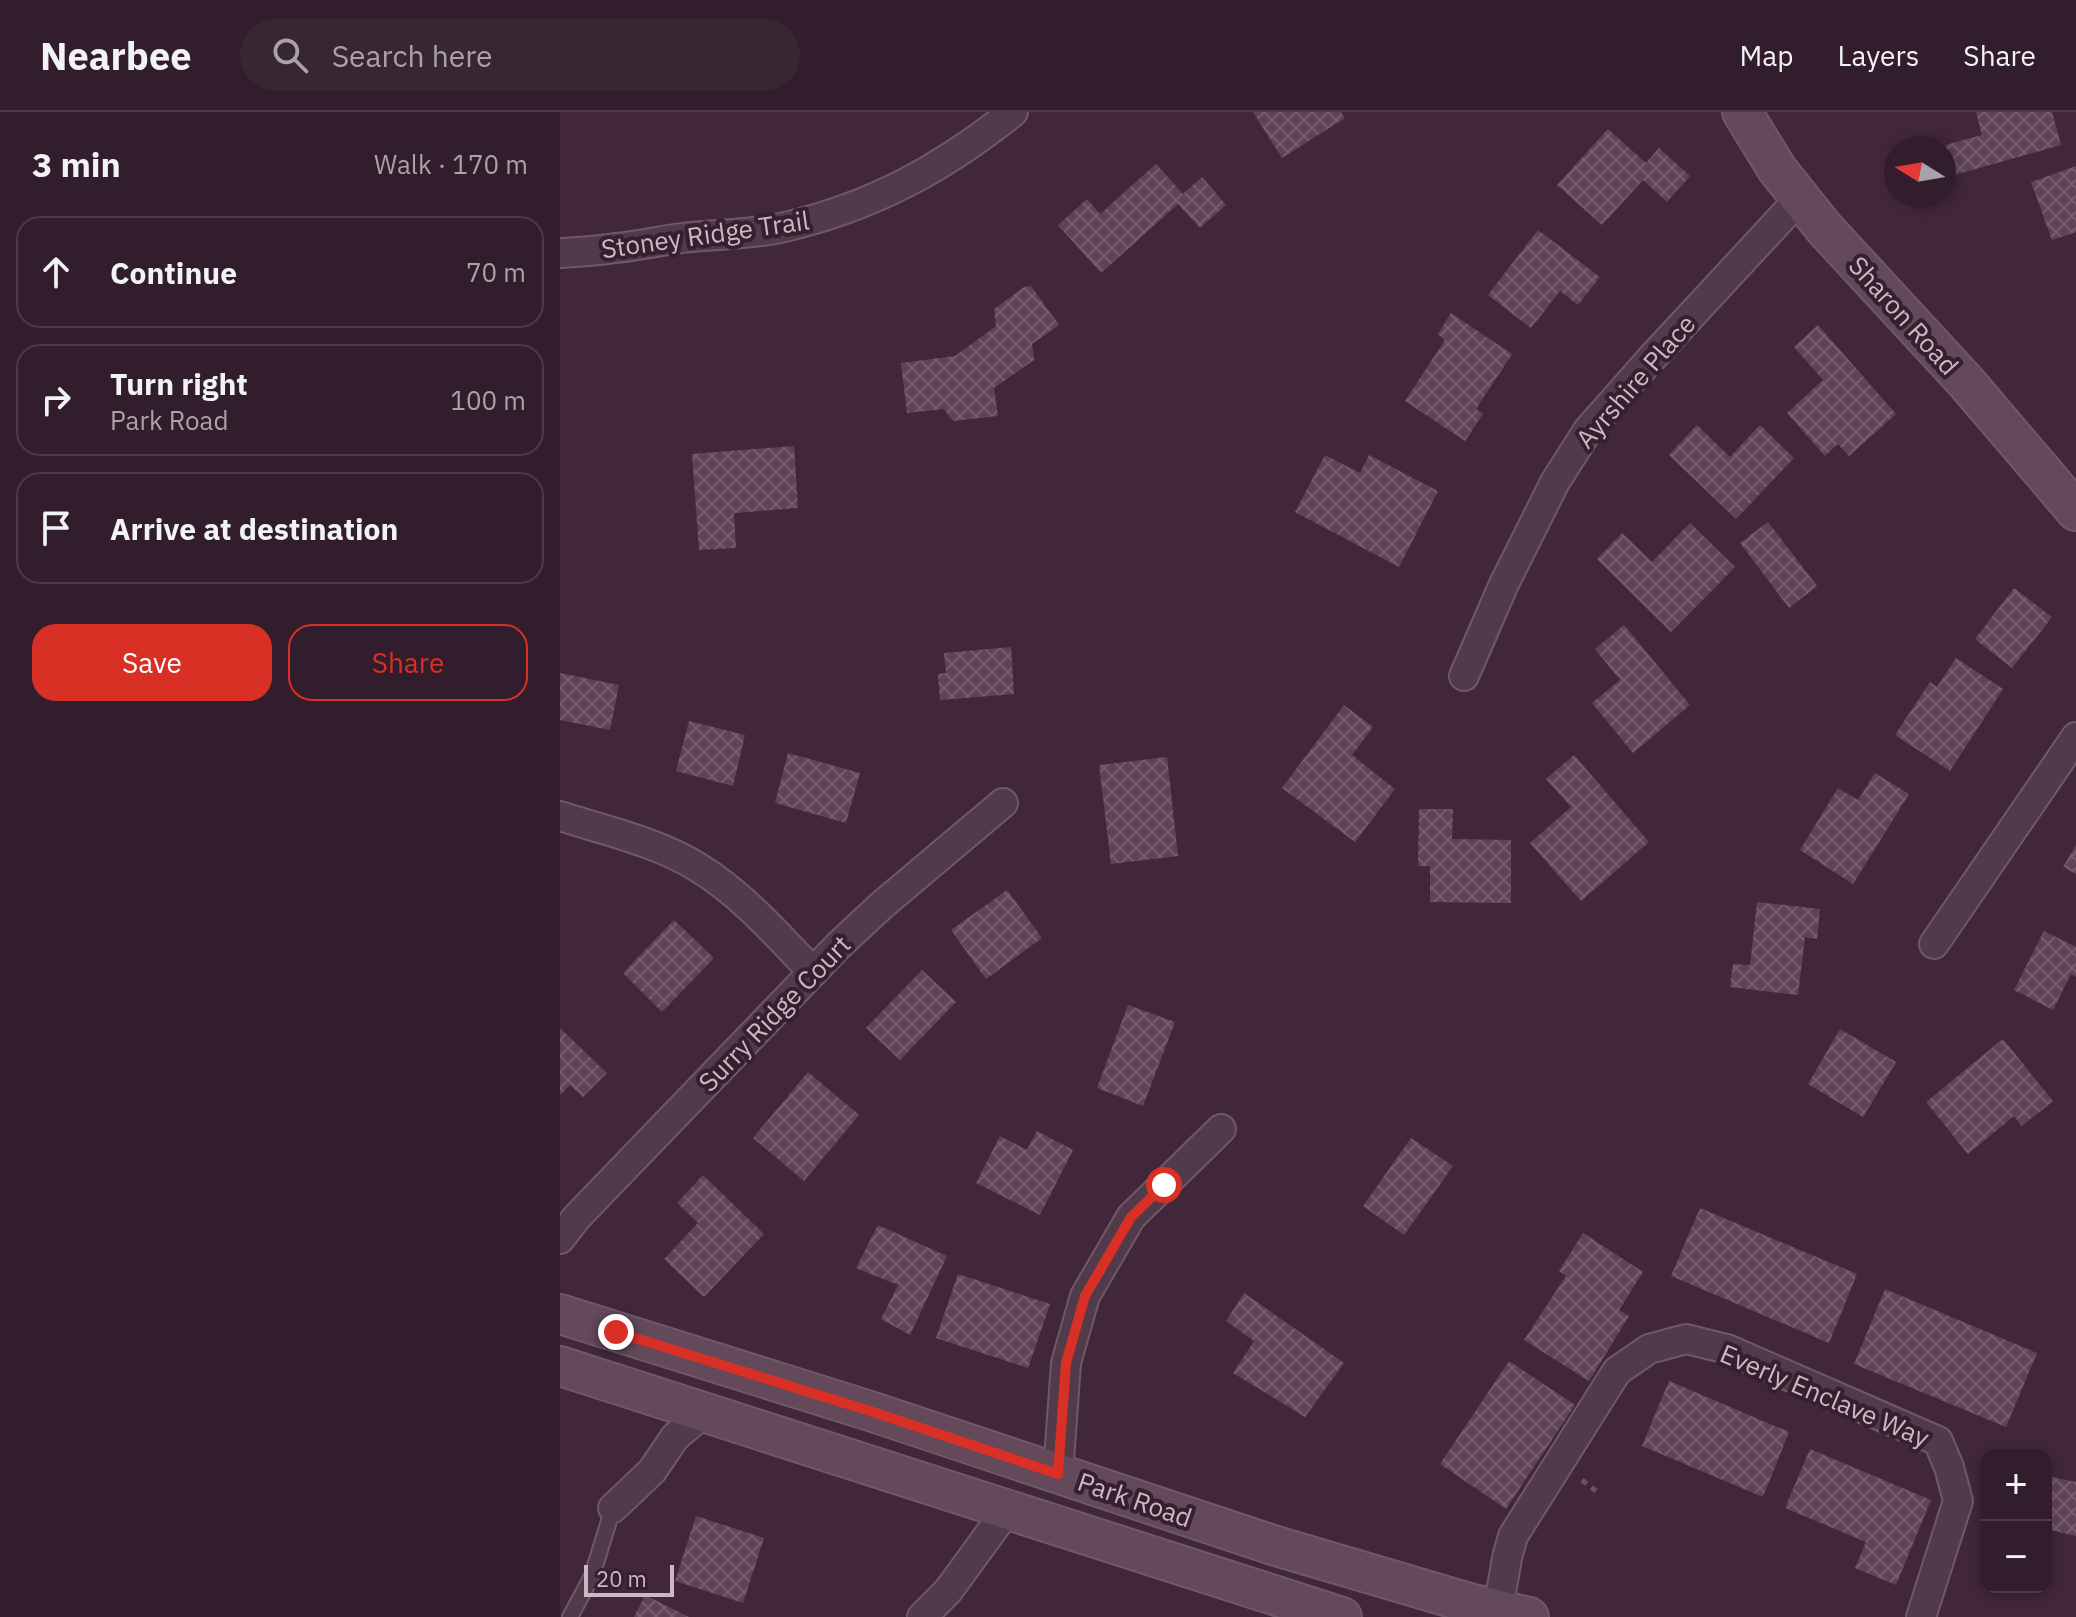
<!DOCTYPE html>
<meta charset="utf-8">
<style>
body{margin:0;font-family:"IBM Plex Sans",sans-serif;background:#392633;color:#f1f3f6}
.controls{position:absolute;right:24px;bottom:24px;display:grid;overflow:hidden;border-radius:16px;box-shadow:0 4px 12px #0003}
.controls button{width:72px;height:72px;display:grid;place-items:center;padding:0;border:0;border-bottom:2px solid #4c3b47;background:#311d2b;color:#f1f3f6;font:40px sans-serif}
.compass{position:absolute;left:1324px;top:24px;width:72px;height:72px;border-radius:50%;background:#311d2b;box-shadow:0 4px 12px #0003;rotate:281deg}
.scale{position:absolute;left:24px;bottom:20px;width:90px;box-sizing:border-box;padding-left:8px;border:4px solid #cbb8c4;border-top:0;font-size:22px;line-height:28px;white-space:nowrap;color:#cbb8c4;-webkit-text-stroke:6px #361f2f;paint-order:stroke}
.stop{position:absolute;width:24px;height:24px;margin:-18px;border:6px solid #d93025;border-radius:50%;background:#fff}
.stop.end{background:#d93025;border-color:#fff;box-shadow:0 2px 8px #0008}
.list{margin:0;padding:0;list-style:none}
h2{display:flex;justify-content:space-between;align-items:center;height:104px;margin:0;padding:0 32px;font-size:34px}
h2 small{font-size:26px;font-weight:400;color:#a8a2a9}
.list li{display:grid;grid-template-columns:52px 1fr auto;gap:24px;align-items:center;box-sizing:border-box;height:112px;margin:0 16px 16px;padding:0 16px;border:2px solid #4c3b47;border-radius:24px}
.list b{display:block;font-size:30px;white-space:nowrap}
.list p{margin:0;font-size:26px;white-space:nowrap;color:#a8a2a9}
.list em{font-size:26px;font-style:normal;color:#a8a2a9}
.actions{display:flex;gap:16px;padding:24px 32px}
.actions a{flex:1;padding:18px 0;border:2px solid #d93025;border-radius:24px;text-align:center;font-size:28px;color:#d93025}
.actions .main{background:#d93025;color:#fff}
.icon{flex:none;width:44px;height:44px;fill:none;stroke:currentColor;stroke-width:2;stroke-linecap:round;stroke-linejoin:round}
.map{position:relative;flex:none;width:1516px;height:1505px;overflow:hidden}
header{display:flex;align-items:center;gap:48px;box-sizing:border-box;height:112px;padding:0 40px;background:#311d2b;border-bottom:2px solid #4c3b47}
header strong{font-size:38px}
nav{display:flex;gap:44px;margin-inline-start:auto;font-size:28px}
.search{width:560px;height:72px;background:#392633;display:flex;align-items:center;gap:20px;box-sizing:border-box;padding:0 28px;border-radius:44px;color:#a8a2a9;font-size:30px}
main{display:flex}
aside{flex:1;background:#311d2b}
.map>svg:first-child{display:block}
</style>
<header>
<strong>Nearbee</strong>
<div class="search"><svg class="icon" aria-label="search" viewBox="0 0 24 24"><circle cx="10" cy="10" r="6"/><path d="M15 15l6 6"/></svg>Search here</div>
<nav><a>Map</a><a>Layers</a><a>Share</a></nav>
</header>
<main>
<aside>
<h2>3 min<small>Walk · 170 m</small></h2>
<ul class="list">
<li><svg class="icon" aria-label="ahead" viewBox="0 0 24 24"><path d="M12 20V5M6 11l6-6 6 6"/></svg><div><b>Continue</b></div><em>70 m</em></li>
<li><svg class="icon" aria-label="right" viewBox="0 0 24 24"><path d="M7 20v-9h11M14 6l5 5-5 5"/></svg><div><b>Turn right</b><p>Park Road</p></div><em>100 m</em></li>
<li><svg class="icon" aria-label="arrive" viewBox="0 0 24 24"><path d="M6 21V4h12l-3 4 3 4H6"/></svg><div><b>Arrive at destination</b></div></li>
</ul>
<div class="actions"><a class="main">Save</a><a>Share</a></div>
</aside>
<div class="map">
<svg width="1516" height="1505" viewBox="0 0 1516 1505">
<defs>
<pattern id="building-cross-hatch" width="8" height="8" patternUnits="userSpaceOnUse" patternTransform="scale(2)"><rect width="8" height="8" fill="#614357"/><path d="M0 0l8 8M0 8l8-8" fill="none" stroke="#765c6e"/></pattern>
</defs>
<rect width="100%" height="100%" fill="#412739"/>
<g fill="url(#building-cross-hatch)">
<path d="M693 0H781L785 6 722 46Z"/>
<path d="M1416 0H1492L1501 33 1384 66V36L1378 35 1422 23Z"/>
<path d="M1048 17 1086 51 1099 36 1130 64 1107 90 1083 68 1042 113 997 73Z"/>
<path d="M596 52 623 82 642 65 666 93 640 116 618 92 541 161 498 113 527 87 540 102Z"/>
<path d="M1516 54V120L1492 128 1471 70Z"/>
<path d="M978 118 1040 165 1018 193 1000 179 971 216 928 183Z"/>
<path d="M471 174 499 213 472 232 474 248 434 276 438 304 393 309 384 297 347 301 341 251 395 244 436 214 434 197 464 175Z"/>
<path d="M891 201 952 242 916 297 923 302 905 329 845 289 885 228 878 222Z"/>
<path d="M1258 213 1336 302 1289 344 1278 332 1265 344 1227 301 1263 268 1234 235Z"/>
<path d="M1137 313 1170 345 1200 313 1234 346 1176 407 1109 343Z"/>
<path d="M234 334 238 396 174 401 176 436 139 438 132 342Z"/>
<path d="M765 343 800 361 809 343 878 379 839 455 735 400Z"/>
<path d="M1208 410 1257 474 1229 496 1180 431Z"/>
<path d="M1130 411 1175 455 1111 520 1037 447 1062 421 1092 450Z"/>
<path d="M1454 476 1492 505 1452 556 1415 527Z"/>
<path d="M1064 513 1130 593 1073 641 1032 591 1060 568 1035 537Z"/>
<path d="M451 535 454 582 380 588 378 562 386 561 384 541Z"/>
<path d="M1396 546 1443 577 1390 659 1335 623 1370 570 1377 575Z"/>
<path d="M0 561 59 573 50 618 0 608Z"/>
<path d="M784 593 813 615 792 643 835 677 795 730 722 676Z"/>
<path d="M129 609 185 623 173 674 116 659Z"/>
<path d="M228 641 300 661 286 711 215 691Z"/>
<path d="M1014 643 1089 730 1021 789 970 731 1011 695 986 667Z"/>
<path d="M607 645 618 744 551 752 539 653Z"/>
<path d="M1315 661 1349 682 1293 772 1240 738 1278 676 1298 688Z"/>
<path d="M859 697H893L892 727 951 728V791L870 790V754H858Z"/>
<path d="M1516 733V762L1503 755Z"/>
<path d="M447 778 482 826 426 867 391 818Z"/>
<path d="M1197 790 1260 797 1257 827 1245 825 1238 883 1170 875 1173 852 1190 853Z"/>
<path d="M114 808 154 846 102 900 63 861Z"/>
<path d="M1484 819 1516 835V865L1511 862 1493 898 1454 878Z"/>
<path d="M362 858 396 890 340 948 306 916Z"/>
<path d="M568 893 615 910 583 994 537 976Z"/>
<path d="M0 916 47 961 23 985 10 973 0 983Z"/>
<path d="M1280 917 1336 950 1303 1005 1248 972Z"/>
<path d="M1443 927 1493 989 1462 1014 1454 1004 1408 1042 1366 990Z"/>
<path d="M248 960 299 1003 244 1069 193 1026Z"/>
<path d="M477 1019 513 1038 480 1103 416 1071 440 1024 467 1038Z"/>
<path d="M851 1026 893 1054 844 1123 803 1094Z"/>
<path d="M143 1063 204 1122 144 1185 104 1147 138 1111 117 1091Z"/>
<path d="M1140 1096 1297 1162 1269 1231 1111 1164Z"/>
<path d="M318 1113 387 1144 350 1223 321 1207 338 1173 296 1156Z"/>
<path d="M1023 1121 1083 1160 1059 1198 1069 1204 1029 1269 964 1228 1006 1164 999 1159Z"/>
<path d="M398 1162 490 1192 468 1256 376 1226Z"/>
<path d="M1325 1177 1477 1241 1446 1315 1294 1252Z"/>
<path d="M684 1181 784 1251 745 1305 673 1261 694 1229 666 1209Z"/>
<path d="M949 1249 1015 1293 946 1397 880 1352Z"/>
<path d="M1109 1269 1229 1320 1203 1385 1082 1334Z"/>
<path d="M1250 1337 1371 1388 1336 1473 1295 1456 1306 1430 1225 1396Z"/>
<path d="M1486 1364 1516 1370V1424L1486 1417Z"/>
<path d="M136 1404 204 1426 183 1491 115 1469Z"/>
<path d="M85 1483 129 1505H74Z"/>
</g>
<g fill="none" stroke-linecap="round" stroke-linejoin="round">
<defs>
<path id="lane" d="M10 1505 32 1464 53 1396"/>
<g id="street">
<path d="M0 141C18 140 37 139 55 136 77 134 99 129 122 126 156 122 191 123 225 115 314 94 383 56 453 0"/>
<path d="M904 564 944 472 995 370 1028 318 1089 249 1241 85"/>
<path d="M0 704C46 719 98 730 139 756 183 783 217 823 253 860"/>
<path d="M1374 832 1516 625"/>
<path d="M0 1127 17 1105 279 833 322 793 443 691"/>
<path d="M498 1362 506 1251 525 1184 571 1105 661 1017"/>
<path d="M53 1396 92 1359 115 1325 145 1300"/>
<path d="M938 1498 947 1446 953 1424 1057 1259 1089 1237 1126 1227 1167 1237 1378 1329 1389 1355 1398 1389 1361 1505"/>
<path d="M362 1505 388 1479 447 1398"/>
</g>
<g id="secondary">
<path d="M1182 0 1217 57 1264 116 1406 270 1516 399"/>
<path d="M0 1202 310 1299 716 1434 909 1491 969 1505"/>
<path d="M0 1254 782 1505"/>
</g>
</defs>
<use href="#lane" stroke="#6e5967" stroke-width="18"/>
<use href="#street" stroke="#6e5967" stroke-width="32"/>
<use href="#secondary" stroke="#6e5967" stroke-width="42"/>
<path stroke="#665368" stroke-width="5" stroke-dasharray="6 6" stroke-linecap="butt" d="M1022 1368 1036 1379"/>
<use href="#lane" stroke="#513b4a" stroke-width="14"/>
<use href="#street" stroke="#513b4a" stroke-width="28"/>
<use href="#secondary" stroke="#63495a" stroke-width="38"/>
</g>
<g fill="none" stroke-linecap="round" stroke-linejoin="round">
<path stroke="#d93025" stroke-width="10" d="M56 1220 310 1299 498 1362 506 1251 525 1184 571 1105 604 1073"/>
</g>
<g text-anchor="middle" dominant-baseline="central" stroke-width="8" stroke-linejoin="round" paint-order="stroke">
<g font-size="26" fill="#cbb8c4" stroke="#361f2f">
<text transform="translate(145 122) rotate(-8)">Stoney Ridge Trail</text>
<text transform="translate(1344 203) rotate(48)">Sharon Road</text>
<text transform="translate(1075 269) rotate(-49)">Ayrshire Place</text>
<text transform="translate(214 901) rotate(-46)">Surry Ridge Court</text>
<text transform="translate(1265 1283) rotate(23)">Everly Enclave Way</text>
<text transform="translate(575 1387) rotate(19)">Park Road</text>
</g>
</g>
</svg>
<div class="controls">
<button>+</button>
<button>−</button>
</div>
<svg class="compass" viewBox="-18 -18 36 36"><path d="M0-13l5 13h-10z" fill="#e53935"/><path d="M0 13l5-13h-10z" fill="#a8a2a9"/></svg>
<div class="scale">20 m</div>
<div class="stop" style="left:604px;top:1073px"></div>
<div class="stop end" style="left:56px;top:1220px"></div>
</div>
</main>
